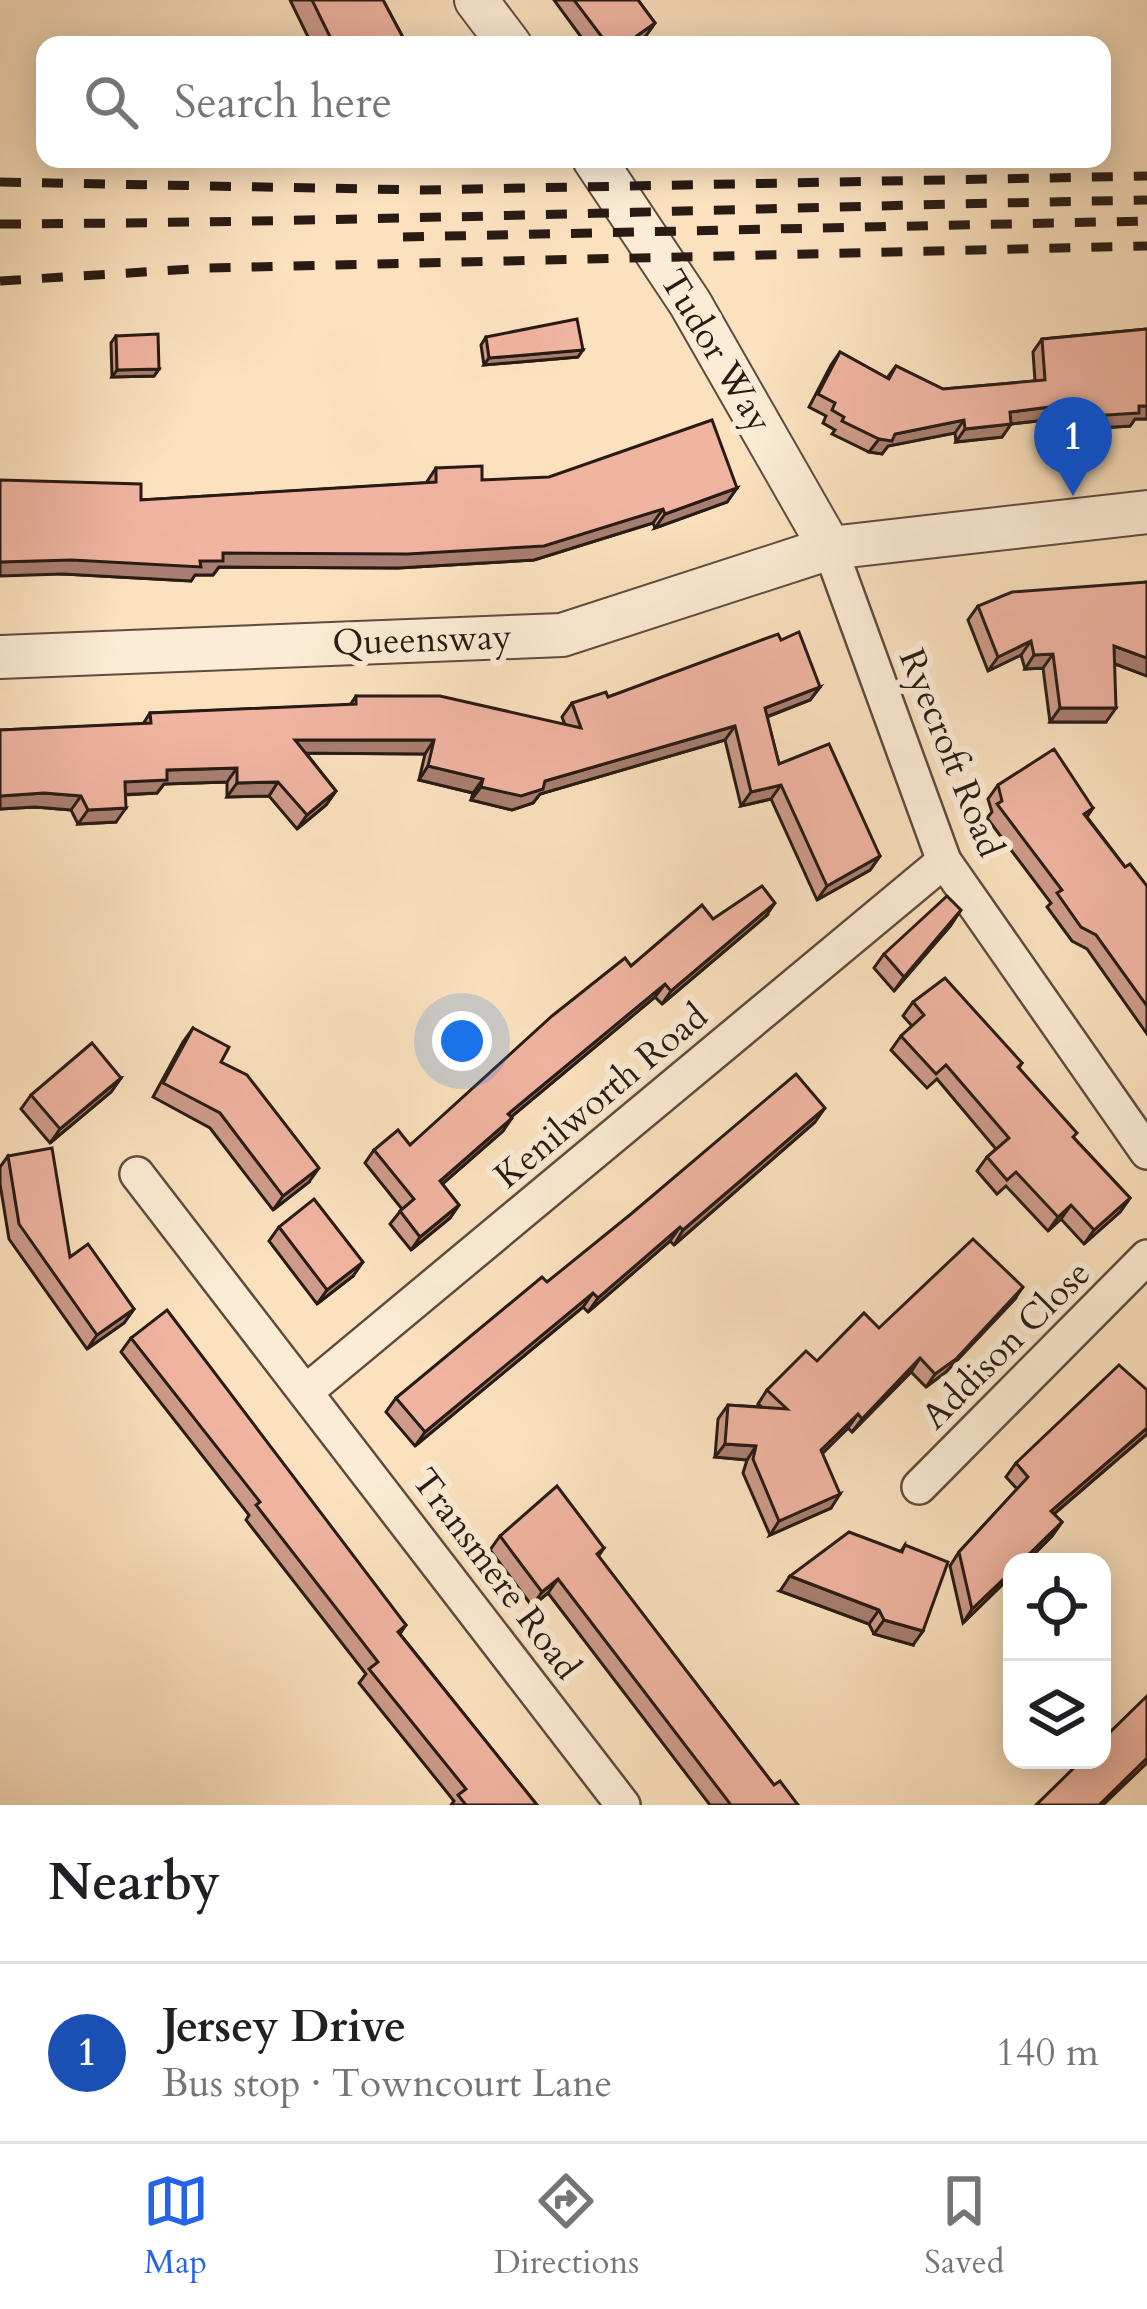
<!DOCTYPE html>
<meta charset="utf-8">
<style>
body{margin:0;font-family:Cardo,serif;background:#f6f6f6;color:#202124}
.controls{position:absolute;right:36px;bottom:36px;display:grid;overflow:hidden;border-radius:24px;box-shadow:0 6px 30px #0003}
.controls button{width:108px;height:108px;display:grid;place-items:center;padding:0;border:0;border-bottom:3px solid #e0e0e0;background:#fff;color:#202124;font:60px sans-serif}
.you{position:absolute;left:462px;top:1041px;width:42px;height:42px;margin:-30px;border:9px solid #fff;border-radius:50%;background:#1a73e8;box-shadow:0 0 0 18px #1a73e833}
.badge{display:grid;place-items:center;width:78px;height:78px;border-radius:50%;background:#2563eb;color:#fff;font-size:39px;font-weight:700}
.pin{position:absolute;translate:-50% -99px;filter:drop-shadow(0 3px 6px #0008)}
.pin::after{content:'';position:absolute;top:63px;width:42px;height:36px;background:inherit;clip-path:polygon(0 0,100% 0,50% 100%)}
.list{margin:0;padding:0;list-style:none}
h2{display:flex;justify-content:space-between;align-items:center;height:156px;margin:0;padding:0 48px;font-size:51px}
h2 small{font-size:39px;font-weight:400;color:#757577}
.list li{display:grid;grid-template-columns:78px 1fr auto;gap:36px;align-items:center;box-sizing:border-box;height:180px;padding:0 48px;border-top:3px solid #e0e0e0}
.list b{display:block;font-size:45px;white-space:nowrap}
.list p{margin:0;font-size:39px;white-space:nowrap;color:#757577}
.list em{font-size:39px;font-style:normal;color:#757577}
.icon{flex:none;width:66px;height:66px;fill:none;stroke:currentColor;stroke-width:2;stroke-linecap:round;stroke-linejoin:round}
.map{position:relative;flex:none;width:1147px;height:1805px;overflow:hidden}
.search{position:absolute;background:#fff;box-shadow:0 6px 30px #0003;left:36px;right:36px;top:36px;height:132px;display:flex;align-items:center;gap:30px;box-sizing:border-box;padding:0 42px;border-radius:24px;color:#757577;font-size:45px}
.sheet{height:336px;background:#fff}
nav{display:flex;justify-content:space-around;align-items:center;box-sizing:border-box;height:168px;border-top:3px solid #e0e0e0;background:#fff;font-size:33px;color:#757577}
nav a{display:grid;justify-items:center;gap:6px}
nav .on{color:#2563eb}
.map>svg:first-child{display:block}
</style>
<div class="map">
<svg width="1147" height="1805" viewBox="0 0 1147 1805">
<rect width="100%" height="100%" fill="#fbe1be"/>
<filter id="stains"><feTurbulence type="fractalNoise" baseFrequency=".00167" numOctaves="4"/><feColorMatrix values="0 0 0 0 .2 0 0 0 0 .09 0 0 0 0 .02 0 0 0 .5 -.17"/></filter>
<radialGradient id="worn" r=".72"><stop offset=".6" stop-color="#630" stop-opacity="0"/><stop offset="1" stop-color="#630" stop-opacity=".3"/></radialGradient>
<g fill="none" stroke-linecap="round" stroke-linejoin="round">
<defs>
<g id="minor">
<path d="M830 548 944 861 1147 1152"/>
<path d="M137 1174 623 1805"/>
<path d="M308 1390 944 861"/>
<path d="M919 1487 1147 1257"/>
</g>
<g id="tertiary">
<path d="M476 0 510 45"/>
<path d="M594 159 690 303 830 548"/>
<path d="M0 657 562 635 830 548 1147 512"/>
</g>
</defs>
<use href="#minor" stroke="#5d4c3e" stroke-width="38"/>
<use href="#tertiary" stroke="#5d4c3e" stroke-width="46"/>
<use href="#minor" stroke="#fcecd5" stroke-width="33"/>
<use href="#tertiary" stroke="#fcecd5" stroke-width="42"/>
<g stroke="#281b14" stroke-width="9" stroke-dasharray="21 21" stroke-linecap="butt">
<path d="M0 182 422 190 1147 176"/>
<path d="M0 224C382 222 765 207 1147 200"/>
<path d="M403 237 1147 221"/>
<path d="M0 281 208 268 1147 246"/>
</g>
</g>
<g fill="#ce9b8a" stroke="#281b14" stroke-width="3">
<path d="M290 0H383L407 45H312Z"/>
<path d="M554 0H638L655 23 645 37 634 45H587Z"/>
<path d="M1147 329V419H1135L1130 426 1066 430 1065 418 1011 424 1002 437 956 442 955 433 888 446 882 454 869 452 832 434 835 430 823 423 826 416 809 407 831 365 840 352 887 378 896 366 943 389 1035 381 1033 352 1042 339Z"/>
<path d="M116 336 159 369 154 376 112 377 111 343Z"/>
<path d="M486 337 578 357 484 365 481 345Z"/>
<path d="M436 468 482 480 737 488 727 502 655 528 653 523 534 560 398 568 219 567 213 575H195L191 581 63 574 141 500 426 483Z"/>
<path d="M1147 582V676L1115 664 1106 722H1050L1043 668 1025 669 1021 655 988 671 968 620 978 606Z"/>
<path d="M781 640 820 687 810 700 767 717 779 764 880 856 870 870 817 900 771 799 741 806 725 740 540 794 533 803 512 810 471 800 473 793 419 780 425 754 306 753 336 791 326 805 297 829 269 796 227 797V782L164 784 157 793 125 795 116 822 78 824 71 810 35 807 0 809V730L143 724 150 713 350 705 356 696 565 725 562 717 572 703 608 697Z"/>
<path d="M998 785 1093 808 1087 817 1125 867 1147 886V1034L1087 949 1072 941 1047 907 1051 903 987 818 992 812 988 799Z"/>
<path d="M766 916 662 1004 655 997 511 1117 503 1131 442 1184 459 1205 450 1218 411 1250 390 1224 402 1209 365 1163 374 1150 410 1145 631 966 713 919Z"/>
<path d="M951 925 894 991 874 968 884 954Z"/>
<path d="M913 1002 1022 1063 1019 1068 1074 1138 1130 1198 1120 1212 1084 1244 1061 1219 1048 1231 1006 1186 997 1194 977 1171 987 1157 996 1149 937 1079 927 1088 891 1050 901 1036 912 1026 903 1016Z"/>
<path d="M193 1028 221 1062 309 1182 273 1210 210 1128 153 1097 183 1042Z"/>
<path d="M121 1078 111 1092 50 1143 21 1109 31 1095Z"/>
<path d="M815 1122 674 1245 670 1241 588 1312 583 1307 415 1446 386 1412 396 1398 547 1282Z"/>
<path d="M8 1156 70 1257 134 1309 124 1323 87 1349 9 1239 0 1184V1167Z"/>
<path d="M279 1227 353 1276 317 1304 269 1241Z"/>
<path d="M1014 1300 946 1372 926 1387 911 1372 852 1432 848 1428 822 1453 831 1508 770 1535 743 1473 747 1460 715 1457 718 1419 728 1405 762 1407 758 1404 767 1390 879 1328Z"/>
<path d="M131 1338 406 1625 400 1634 537 1805H451L454 1801 359 1683 366 1674 246 1520 249 1515 121 1352Z"/>
<path d="M1147 1434 1054 1514 1062 1522 1052 1536 1026 1562H1012V1575L963 1623 950 1566 959 1552 1017 1489 1006 1477 1016 1463Z"/>
<path d="M500 1536 604 1548 598 1557 774 1785 798 1805H710L548 1593 532 1606 490 1550Z"/>
<path d="M905 1545 913 1645 874 1634 869 1624 780 1591 901 1551Z"/>
</g>
<g fill="#a87e71" stroke="#281b14" stroke-width="3">
<path d="M655 23 645 37 634 45H624Z"/>
<path d="M583 350 578 357 484 365 489 358Z"/>
<path d="M159 369 154 376 112 377 117 370Z"/>
<path d="M1074 404 1065 418 1001 425 1010 412Z"/>
<path d="M1139 406H1147V419H1135L1130 426 1066 430 1075 417Z"/>
<path d="M964 420 955 433 888 446 882 454 869 452 879 439 895 434Z"/>
<path d="M1011 424 1002 437 956 442 965 429Z"/>
<path d="M737 488 727 502 655 528 665 514Z"/>
<path d="M663 509 653 523 534 560 398 568 219 567 213 575H195L191 581 63 574 0 576V562L223 553Z"/>
<path d="M1031 641 1021 655 988 671 998 657Z"/>
<path d="M1114 646 1147 658V676L1105 660Z"/>
<path d="M1053 654 1043 668 1025 669 1034 655Z"/>
<path d="M820 687 810 700 755 721 765 708Z"/>
<path d="M1060 708H1116L1106 722H1050Z"/>
<path d="M735 726 725 740 540 794 533 803 512 810 471 800 481 787 545 781Z"/>
<path d="M295 740H434L425 754 286 753Z"/>
<path d="M428 766 483 779 473 793 419 780Z"/>
<path d="M237 768 227 782 164 784 157 793 115 795 125 782 167 770Z"/>
<path d="M278 782 269 796 227 797 237 783Z"/>
<path d="M781 785 771 799 741 806 751 792Z"/>
<path d="M336 791 326 805 297 829 307 815Z"/>
<path d="M44 793 81 796 71 810 35 807 0 809V796Z"/>
<path d="M126 808 116 822 78 824 88 810Z"/>
<path d="M880 856 870 870 817 900 827 886Z"/>
<path d="M775 903 766 916 662 1004 671 991Z"/>
<path d="M961 910 951 925 894 991 904 977Z"/>
<path d="M665 984 655 997 499 1127 508 1114Z"/>
<path d="M121 1078 111 1092 50 1143 60 1129Z"/>
<path d="M825 1108 815 1122 674 1245 683 1230Z"/>
<path d="M512 1118 503 1131 431 1194 440 1181Z"/>
<path d="M319 1168 309 1182 273 1210 283 1196Z"/>
<path d="M1130 1198 1120 1212 1084 1244 1094 1230Z"/>
<path d="M459 1205 450 1218 411 1250 420 1237Z"/>
<path d="M1071 1205 1061 1219 1048 1231 1058 1217Z"/>
<path d="M680 1227 670 1241 588 1312 598 1298Z"/>
<path d="M363 1262 353 1276 317 1304 327 1290Z"/>
<path d="M1023 1287 1014 1300 946 1372 926 1387 935 1374Z"/>
<path d="M593 1293 583 1307 415 1446 425 1432Z"/>
<path d="M134 1309 124 1323 87 1349 97 1335Z"/>
<path d="M920 1358 911 1372 852 1432 862 1419Z"/>
<path d="M858 1414 848 1428 812 1464 821 1450Z"/>
<path d="M1147 1428V1434L1041 1525 1051 1511Z"/>
<path d="M725 1444 756 1446 747 1460 715 1457Z"/>
<path d="M840 1494 831 1508 770 1535 779 1521Z"/>
<path d="M1062 1522 1052 1536 1026 1562H1021Z"/>
<path d="M1012 1571V1575L963 1623 972 1609Z"/>
<path d="M790 1576 879 1610 869 1624 780 1591Z"/>
<path d="M558 1579 548 1593 532 1606 542 1592Z"/>
<path d="M884 1620 923 1631 913 1645 874 1634Z"/>
<path d="M1147 1758V1763L1103 1805H1099Z"/>
</g>
<g fill="#f0b4a1" stroke="#281b14" stroke-width="3">
<path d="M312 0H383L407 45H334Z"/>
<path d="M574 0H638L655 23 624 45H608Z"/>
<path d="M577 319 583 350 489 358 486 337Z"/>
<path d="M1147 329V406H1139V413L1075 417 1074 404 1010 412 1011 424 965 429 964 420 895 434 892 441 879 439 842 421 844 417 832 410 835 403 818 394 840 352 889 379 896 366 943 389 1045 380 1042 339Z"/>
<path d="M158 334 159 369 117 370 116 336Z"/>
<path d="M712 420 737 488 665 514 663 509 544 546 408 554 223 553V561H200L201 567 72 560 0 562V480L141 484V500L436 482V468L482 466V480L549 477Z"/>
<path d="M1147 582V658L1114 646 1116 708H1060L1053 654 1034 655 1031 641 998 657 978 606 1012 592Z"/>
<path d="M799 632 820 687 765 708 779 764 829 744 880 856 827 886 781 785 751 792 735 726 545 781 543 789 521 796 481 787 483 779 428 766 434 740H295L336 791 307 815 278 782 237 783V768L167 770V780L125 782 126 808 88 810 81 796 44 793 0 796V730L151 723 150 713 356 704V696H440L581 728 572 703 606 692 608 697 778 634 781 640Z"/>
<path d="M1054 749 1093 808 1084 814 1125 867 1130 864 1147 886V1006L1096 935 1081 927 1057 893 1062 890 997 804 1002 801 998 785Z"/>
<path d="M762 886 775 903 671 991 665 984 508 1114 512 1118 440 1181 459 1205 420 1237 400 1211 414 1199 374 1150 398 1130 410 1145 552 1016 625 958 631 966 702 905 713 919Z"/>
<path d="M947 896 961 910 904 977 884 954Z"/>
<path d="M945 978 1022 1063 1018 1067 1077 1133 1073 1137 1130 1198 1094 1230 1071 1205 1058 1217 1016 1172 1007 1180 987 1157 1009 1138 946 1065 936 1074 901 1036 924 1015 913 1002Z"/>
<path d="M193 1028 229 1047 221 1062 247 1075 319 1168 283 1196 220 1113 163 1083Z"/>
<path d="M92 1043 121 1078 60 1129 31 1095Z"/>
<path d="M796 1074 825 1108 683 1230 680 1227 598 1298 593 1293 425 1432 396 1398 542 1277 547 1282 631 1214Z"/>
<path d="M52 1148 70 1257 88 1244 134 1309 97 1335 19 1224 8 1156Z"/>
<path d="M314 1199 363 1262 327 1290 279 1227Z"/>
<path d="M973 1239 1023 1287 956 1359 935 1374 920 1358 862 1419 858 1414 821 1450 840 1494 779 1521 753 1459 756 1446 725 1444 728 1405 787 1409 767 1390 806 1351 817 1361 864 1313 879 1328Z"/>
<path d="M167 1310 406 1625 398 1632 537 1805H466L458 1795 466 1789 369 1669 378 1662 256 1505 260 1502 131 1338Z"/>
<path d="M1119 1365 1147 1390V1428L1051 1511 1062 1522 1021 1562H1012V1571L972 1609 959 1552 1028 1477 1016 1463Z"/>
<path d="M557 1486 604 1548 597 1554 774 1785 780 1781 798 1805H731L558 1579 542 1592 500 1536Z"/>
<path d="M849 1532 902 1552 905 1545 948 1562 923 1631 884 1620 879 1610 790 1576Z"/>
<path d="M1147 1696V1758L1099 1805H1036L1082 1760H1102V1740Z"/>
</g>
<g text-anchor="middle" dominant-baseline="central" stroke-width="12" stroke-linejoin="round" paint-order="stroke">
<g font-size="36" fill="#281b14" stroke="#fcecd5">
<text transform="translate(716 351) rotate(59)">Tudor Way</text>
<text transform="translate(422 640) rotate(-2)">Queensway</text>
<text transform="translate(951 753) rotate(68)">Ryecroft Road</text>
<text transform="translate(601 1096) rotate(-40)">Kenilworth Road</text>
<text transform="translate(1006 1345) rotate(-45)">Addison Close</text>
<text transform="translate(496 1574) rotate(53)">Transmere Road</text>
</g>
</g>
<rect width="100%" height="100%" filter="url(#stains)"/>
<rect width="100%" height="100%" fill="url(#worn)"/>
</svg>
<div class="controls">
<button><svg class="icon" aria-label="locate" viewBox="0 0 24 24"><circle cx="12" cy="12" r="6"/><path d="M12 2v4M12 18v4M2 12h4M18 12h4"/></svg></button>
<button><svg class="icon" aria-label="layers" viewBox="0 0 24 24"><path d="M12 4l9 5-9 5-9-5zM3 14l9 5 9-5"/></svg></button>
</div>
<div class="you"></div>
<div class="pin badge" style="left:1073px;top:496px;background:#1a4fb4">1</div>
<div class="search"><svg class="icon" aria-label="search" viewBox="0 0 24 24"><circle cx="10" cy="10" r="6"/><path d="M15 15l6 6"/></svg>Search here</div>
</div>
<section class="sheet">
<h2>Nearby<small></small></h2>
<ul class="list">
<li><span class="badge" style="background:#1a4fb4">1</span><div><b>Jersey Drive</b><p>Bus stop · Towncourt Lane</p></div><em>140 m</em></li>
</ul>
</section>
<nav>
<a class="on"><svg class="icon" aria-label="map" viewBox="0 0 24 24"><path d="M3 6l6-2 6 2 6-2v14l-6 2-6-2-6 2zM9 4v14M15 6v14"/></svg>Map</a>
<a><svg class="icon" aria-label="directions" viewBox="0 0 24 24"><path d="M12 3l9 9-9 9-9-9zM9 14v-3h6M13 9l2 2-2 2"/></svg>Directions</a>
<a><svg class="icon" aria-label="saved" viewBox="0 0 24 24"><path d="M7 4h10v16l-5-4-5 4z"/></svg>Saved</a>
</nav>
